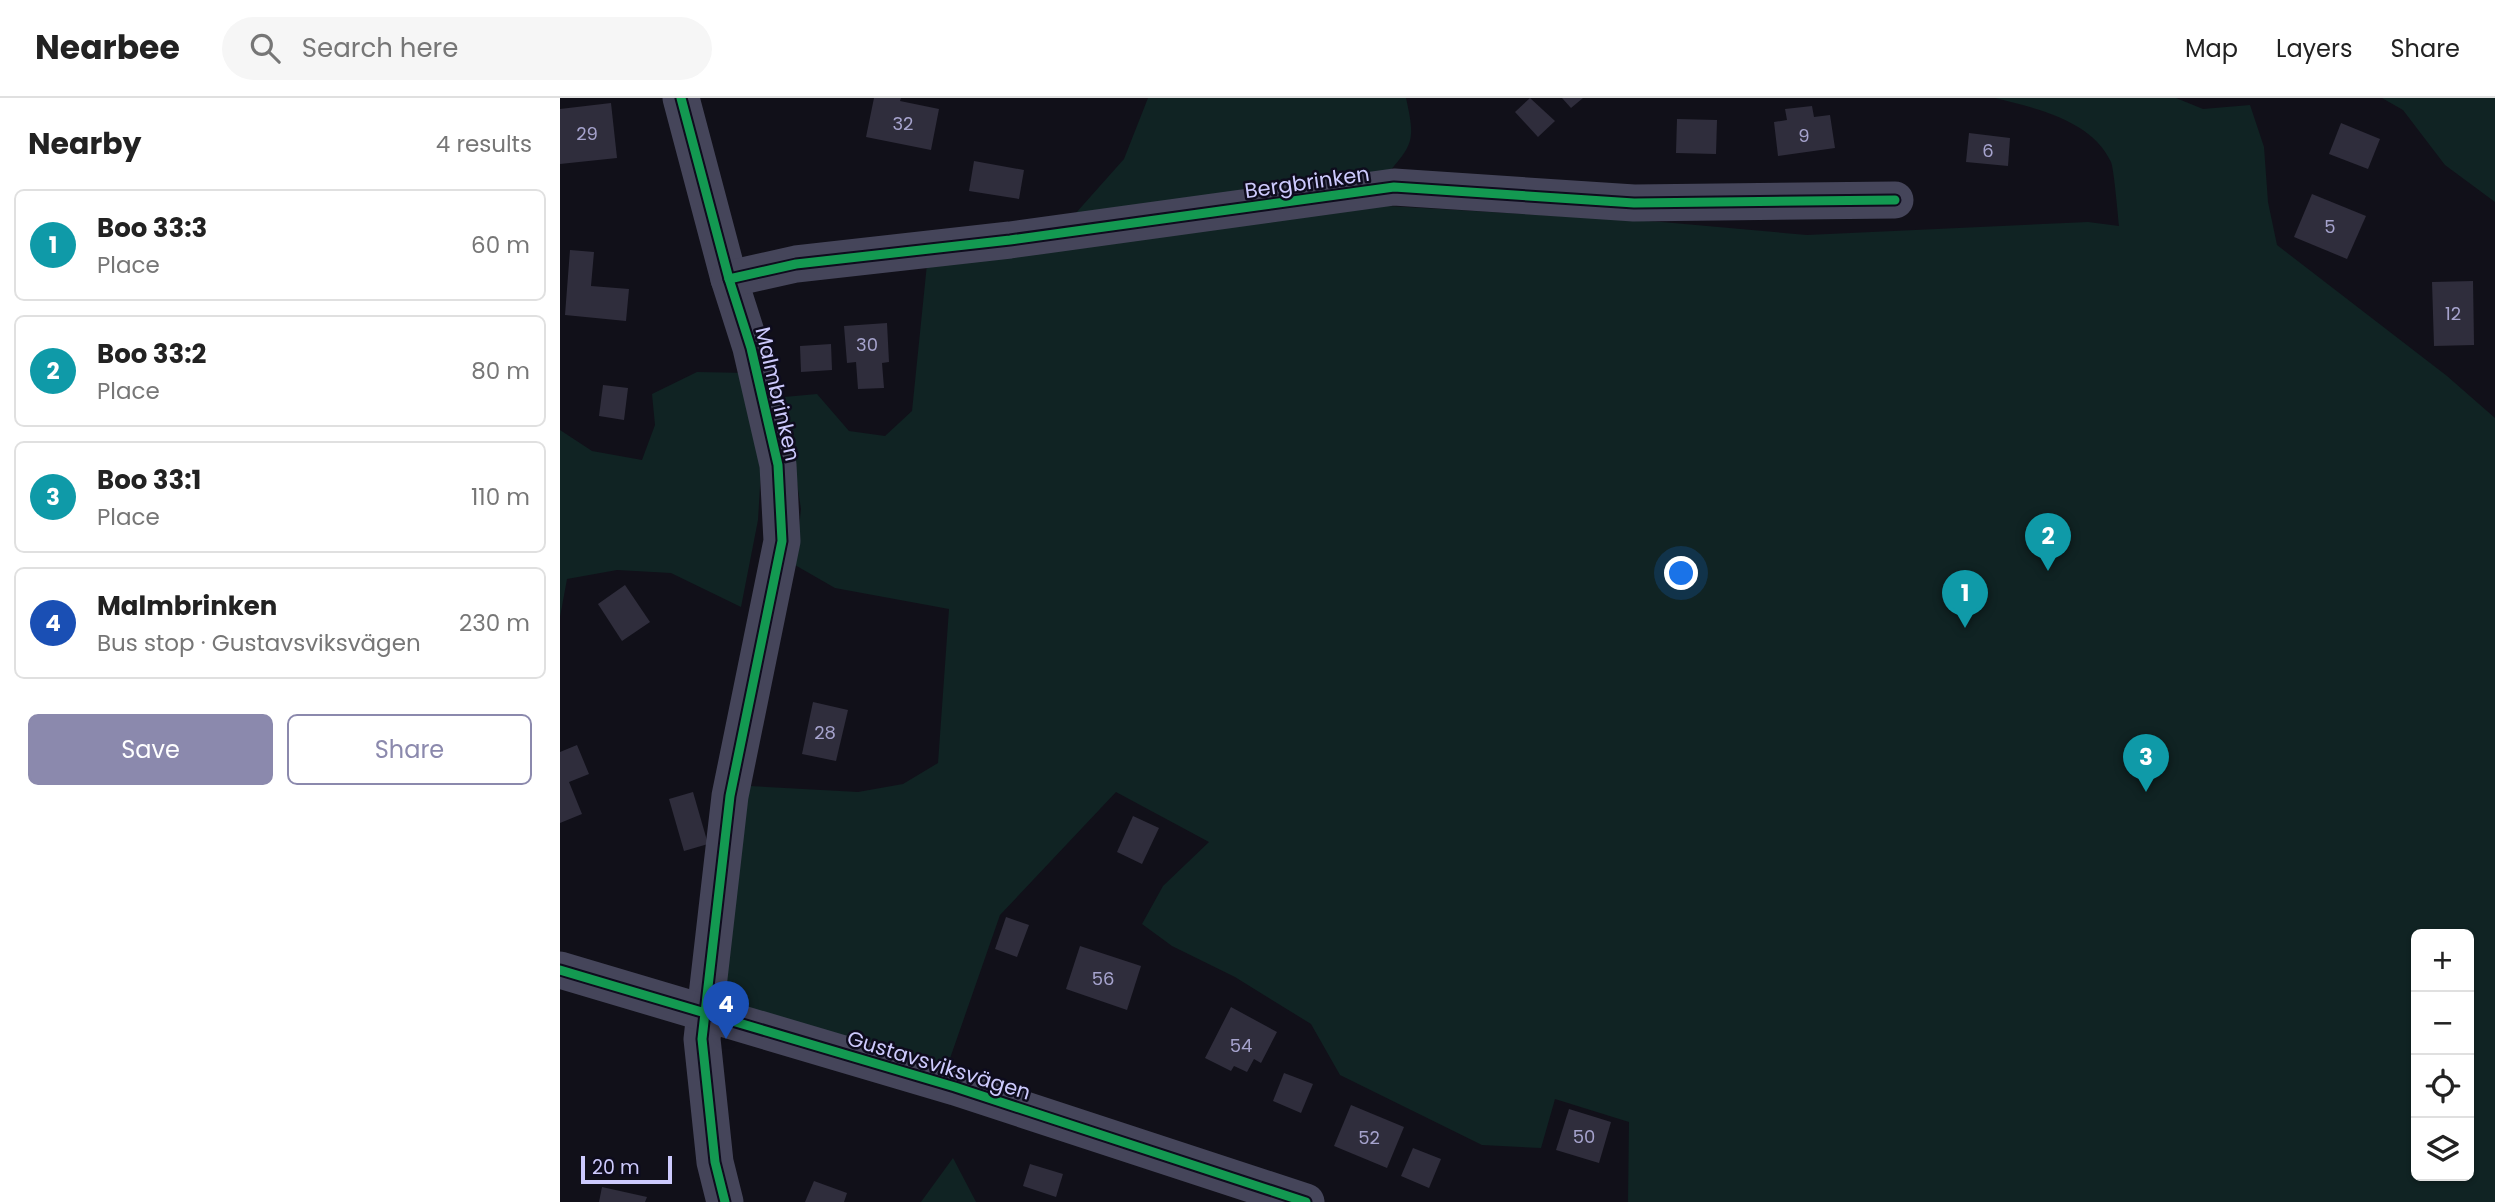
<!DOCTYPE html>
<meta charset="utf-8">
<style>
body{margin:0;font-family:Poppins,sans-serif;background:#f6f6f6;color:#222}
.controls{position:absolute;right:21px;bottom:21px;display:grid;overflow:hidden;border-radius:10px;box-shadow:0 2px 5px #0004}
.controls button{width:63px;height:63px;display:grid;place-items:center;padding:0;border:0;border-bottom:2px solid #e0e0e0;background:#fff;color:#222;font:35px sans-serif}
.scale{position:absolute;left:21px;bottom:18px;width:91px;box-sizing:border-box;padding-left:7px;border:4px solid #cdcafd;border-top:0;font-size:19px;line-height:24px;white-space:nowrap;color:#cdcafd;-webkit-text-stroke:5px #0e0c1d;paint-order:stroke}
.you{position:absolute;left:1122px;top:476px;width:24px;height:24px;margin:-18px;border:5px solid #fff;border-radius:50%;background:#1a73e8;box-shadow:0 0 0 10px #1a73e833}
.badge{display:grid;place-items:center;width:46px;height:46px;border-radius:50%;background:#8b89ad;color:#fff;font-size:23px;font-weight:700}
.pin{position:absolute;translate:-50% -58px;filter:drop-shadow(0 2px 4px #0008)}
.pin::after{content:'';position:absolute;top:37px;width:24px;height:21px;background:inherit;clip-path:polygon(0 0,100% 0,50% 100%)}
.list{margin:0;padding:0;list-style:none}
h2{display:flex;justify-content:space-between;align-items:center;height:91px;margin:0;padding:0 28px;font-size:30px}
h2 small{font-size:23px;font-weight:400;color:#767676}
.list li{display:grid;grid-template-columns:46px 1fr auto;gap:21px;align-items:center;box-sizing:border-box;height:112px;margin:0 14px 14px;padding:0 14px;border:2px solid #e0e0e0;border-radius:10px}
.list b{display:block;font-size:26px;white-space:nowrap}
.list p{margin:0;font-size:23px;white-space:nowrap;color:#767676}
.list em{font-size:23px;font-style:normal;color:#767676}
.actions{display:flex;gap:14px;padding:21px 28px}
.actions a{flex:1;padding:16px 0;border:2px solid #8b89ad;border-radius:10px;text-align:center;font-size:24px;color:#8b89ad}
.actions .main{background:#8b89ad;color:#fff}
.icon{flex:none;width:38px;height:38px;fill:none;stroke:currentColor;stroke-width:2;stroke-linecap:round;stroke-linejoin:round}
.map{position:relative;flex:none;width:1935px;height:1104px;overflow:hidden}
header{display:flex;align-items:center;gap:42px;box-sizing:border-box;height:98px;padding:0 35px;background:#fff;border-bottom:2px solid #e0e0e0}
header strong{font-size:33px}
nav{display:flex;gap:38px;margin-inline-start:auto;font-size:24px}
.search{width:490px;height:63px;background:#f6f6f6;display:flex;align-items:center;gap:18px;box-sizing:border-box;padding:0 24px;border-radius:38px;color:#767676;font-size:26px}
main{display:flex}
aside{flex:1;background:#fff}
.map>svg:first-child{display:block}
</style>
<header>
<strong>Nearbee</strong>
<div class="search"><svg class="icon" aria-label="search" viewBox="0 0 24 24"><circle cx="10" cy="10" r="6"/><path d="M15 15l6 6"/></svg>Search here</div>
<nav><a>Map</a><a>Layers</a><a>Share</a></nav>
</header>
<main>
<aside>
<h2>Nearby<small>4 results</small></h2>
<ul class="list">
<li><span class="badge" style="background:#0f9aa8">1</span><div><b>Boo 33:3</b><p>Place</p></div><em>60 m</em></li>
<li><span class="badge" style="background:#0f9aa8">2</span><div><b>Boo 33:2</b><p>Place</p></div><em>80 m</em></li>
<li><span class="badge" style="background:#0f9aa8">3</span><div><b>Boo 33:1</b><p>Place</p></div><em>110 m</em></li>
<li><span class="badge" style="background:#1a4fb4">4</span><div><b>Malmbrinken</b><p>Bus stop · Gustavsviksvägen</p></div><em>230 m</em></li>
</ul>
<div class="actions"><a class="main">Save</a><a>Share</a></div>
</aside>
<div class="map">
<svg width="1935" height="1104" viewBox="0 0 1935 1104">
<rect width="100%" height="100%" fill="#111019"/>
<g fill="#102323" fill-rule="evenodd">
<path d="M588 0H846C856 45 853 46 823 81L828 108 1102 124 1247 137 1528 124 1559 128C1558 118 1554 71 1551 64 1532 22 1475 10 1435 0H1616L1643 11 1690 7 1704 49 1708 104 1717 147 1887 278 1935 320V1104H1068L1069 1024 995 1001 981 1050 922 1047 780 977 751 926 675 879 612 848 582 826 603 788 649 744 556 694 440 817 387 969 154 902 190 688 298 694 343 686 378 665 389 511 275 490 235 467 241 411 224 299 257 296 289 333 325 338 352 313 367 166 515 116 564 61ZM1856 836H1909V1078H1856Z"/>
<path d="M1822 0H1935V104L1885 67 1843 12Z"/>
<path d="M137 274 188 275 202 355 198 422 181 509 111 475 57 472 7 481 0 519V332L32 353 82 362 95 327 92 296Z"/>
<path d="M393 1060 416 1104H361Z"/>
</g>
<g fill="#2f2d3c">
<path d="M314 0H341L340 3 379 11 371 52 306 39Z"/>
<path d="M970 0 995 23 978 39 955 14Z"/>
<path d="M1002 0H1023L1011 10Z"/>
<path d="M51 5 57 60 0 66V11Z"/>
<path d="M1252 8 1254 19 1270 17 1275 50 1218 58 1214 24 1227 22 1225 11Z"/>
<path d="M1117 21 1157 22 1156 56 1116 55Z"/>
<path d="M1781 25 1820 41 1808 71 1769 56Z"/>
<path d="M1409 35 1450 40 1448 68 1406 64Z"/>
<path d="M414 63 464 72 459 101 409 93Z"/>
<path d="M1752 96 1806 118 1787 161 1734 139Z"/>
<path d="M10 152 34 154 31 188 69 191 66 223 5 217Z"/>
<path d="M1913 183 1914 247 1874 248 1872 184Z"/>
<path d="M327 225 329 264 322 265 324 290 298 291 296 264 287 265 284 228Z"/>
<path d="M271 246 272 272 241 274 240 248Z"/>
<path d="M43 287 68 290 64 322 39 318Z"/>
<path d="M65 487 90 524 62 543 38 506Z"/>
<path d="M253 604 288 612 276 663 242 656Z"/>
<path d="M17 647 29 676 9 684 22 716 0 725V654Z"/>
<path d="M133 694 148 746 124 753 109 701Z"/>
<path d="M573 718 599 730 582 766 557 754Z"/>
<path d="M446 819 469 827 457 859 435 851Z"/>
<path d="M520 848 581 868 567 912 506 891Z"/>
<path d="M671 909 717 934 701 965 694 961 687 974 674 968 671 973 645 960Z"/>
<path d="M724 975 753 986 741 1015 713 1003Z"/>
<path d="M791 1007 844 1029 827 1070 774 1048Z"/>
<path d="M1009 1011 1051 1024 1039 1065 996 1052Z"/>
<path d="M853 1050 881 1061 869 1090 841 1078Z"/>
<path d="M470 1066 503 1076 496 1099 463 1088Z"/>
<path d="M254 1083 287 1095 284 1104H245Z"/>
<path d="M42 1089 87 1099 85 1104H39Z"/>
</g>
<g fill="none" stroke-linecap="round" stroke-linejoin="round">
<g stroke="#45455a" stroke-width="37">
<path d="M121 0 169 181 191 250 218 367 222 443 170 698 142 941 155 1064 165 1104"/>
<path d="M169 181 236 166 450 142 834 89 1074 105 1335 102"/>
<path d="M0 872 395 989 746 1104"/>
</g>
<defs>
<g id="cycleway">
<path d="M121 0 169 181 191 250 218 367 222 443 170 698 142 941 155 1064 165 1104"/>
<path d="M169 181 236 166 450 142 834 89 1074 105 1335 102"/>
<path d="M0 872 395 989 746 1104"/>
</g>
</defs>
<use href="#cycleway" stroke="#0e0c1d" stroke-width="13"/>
<use href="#cycleway" stroke="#139951" stroke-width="9"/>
</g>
<g text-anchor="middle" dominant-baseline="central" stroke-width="5" stroke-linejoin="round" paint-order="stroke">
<g font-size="18" fill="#a6a3cd">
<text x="343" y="25">32</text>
<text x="27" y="35">29</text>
<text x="1244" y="37">9</text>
<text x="1428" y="52">6</text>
<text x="1770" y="128">5</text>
<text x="1893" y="215">12</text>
<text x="307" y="246">30</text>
<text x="265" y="634">28</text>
<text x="543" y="880">56</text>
<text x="681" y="947">54</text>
<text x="1024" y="1038">50</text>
<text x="809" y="1039">52</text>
</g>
<g font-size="21" fill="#cdcafd" stroke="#0e0c1d">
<text transform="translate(747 84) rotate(-8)">Bergbrinken</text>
<text transform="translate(218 296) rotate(77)">Malmbrinken</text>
<text transform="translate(379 967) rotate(17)">Gustavsviksvägen</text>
</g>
</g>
</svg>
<div class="controls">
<button>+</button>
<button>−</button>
<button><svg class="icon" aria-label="locate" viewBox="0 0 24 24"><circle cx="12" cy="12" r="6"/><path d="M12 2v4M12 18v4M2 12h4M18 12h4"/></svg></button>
<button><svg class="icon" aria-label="layers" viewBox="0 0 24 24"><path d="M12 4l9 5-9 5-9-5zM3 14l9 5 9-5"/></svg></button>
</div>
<div class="scale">20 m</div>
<div class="you"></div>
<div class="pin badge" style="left:1405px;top:530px;background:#0f9aa8">1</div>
<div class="pin badge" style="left:1488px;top:473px;background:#0f9aa8">2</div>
<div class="pin badge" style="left:1586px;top:694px;background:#0f9aa8">3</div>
<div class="pin badge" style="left:166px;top:941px;background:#1a4fb4">4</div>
</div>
</main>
